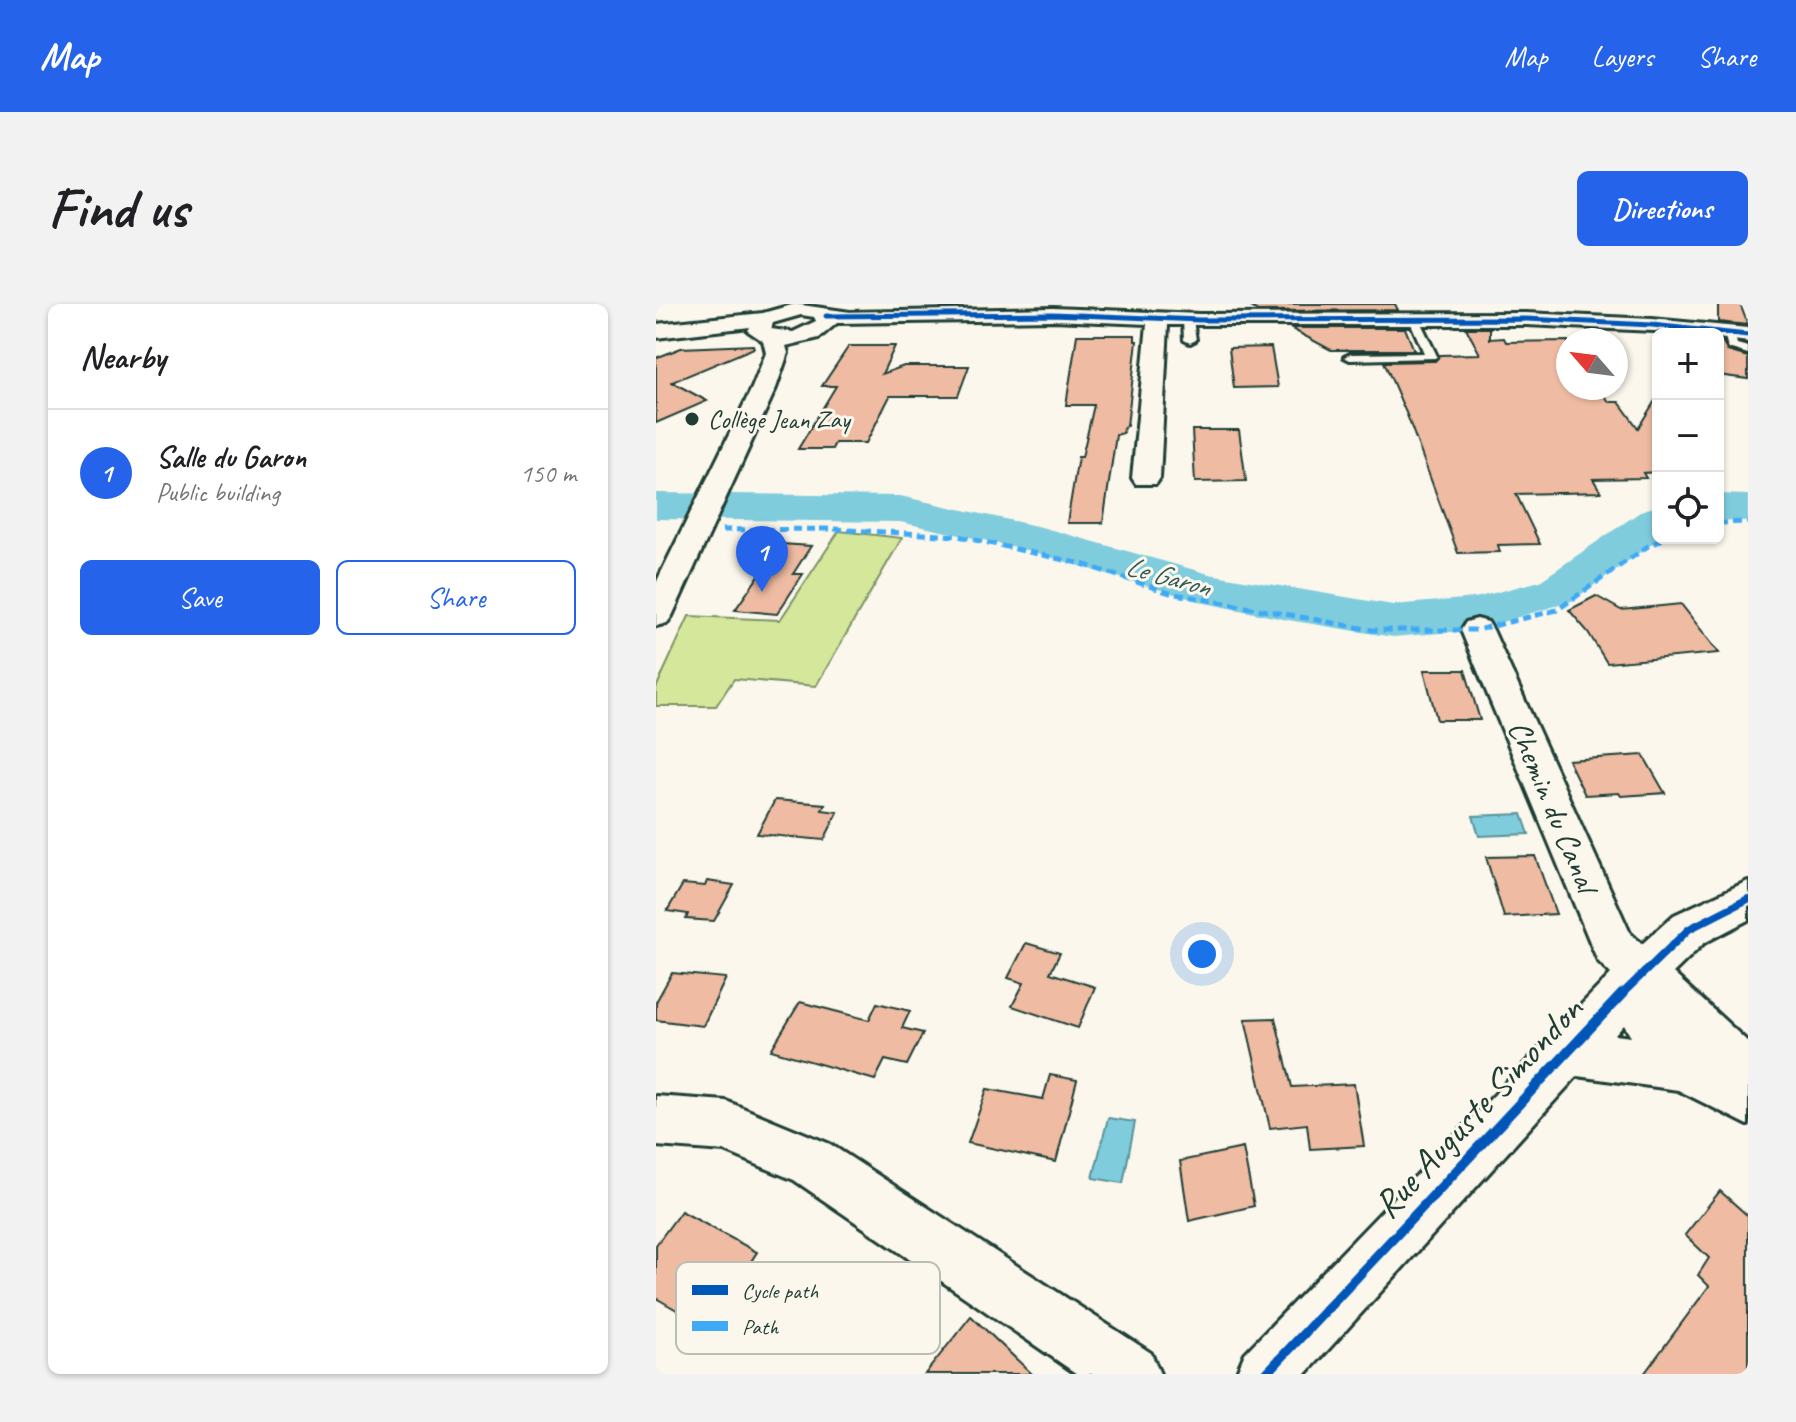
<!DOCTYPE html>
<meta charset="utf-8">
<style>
body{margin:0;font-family:Caveat,sans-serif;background:#f2f2f2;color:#202124}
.controls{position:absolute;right:24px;top:24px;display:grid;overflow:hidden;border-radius:12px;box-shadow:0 2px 6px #0004}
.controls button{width:72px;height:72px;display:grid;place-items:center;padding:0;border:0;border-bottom:2px solid #e0e0e0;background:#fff;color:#202124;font:40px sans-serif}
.compass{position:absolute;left:900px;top:24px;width:72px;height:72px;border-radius:50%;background:#fff;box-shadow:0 2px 6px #0004;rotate:298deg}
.you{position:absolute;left:546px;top:650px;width:28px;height:28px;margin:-20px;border:6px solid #fff;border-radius:50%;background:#1a73e8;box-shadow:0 0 0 12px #1a73e833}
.badge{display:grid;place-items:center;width:52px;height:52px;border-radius:50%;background:#2563eb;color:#fff;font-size:26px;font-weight:700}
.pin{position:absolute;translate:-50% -66px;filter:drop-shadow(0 2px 4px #0008)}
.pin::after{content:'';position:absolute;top:42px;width:28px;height:24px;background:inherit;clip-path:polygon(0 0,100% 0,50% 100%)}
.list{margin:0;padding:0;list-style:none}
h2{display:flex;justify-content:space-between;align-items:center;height:104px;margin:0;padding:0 32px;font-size:34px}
h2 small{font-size:26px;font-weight:400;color:#757577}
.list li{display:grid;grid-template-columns:52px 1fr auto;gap:24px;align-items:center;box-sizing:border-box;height:128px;padding:0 32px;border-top:2px solid #e0e0e0}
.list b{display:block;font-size:30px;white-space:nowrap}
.list p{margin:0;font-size:26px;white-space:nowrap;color:#757577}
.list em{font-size:26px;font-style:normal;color:#757577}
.actions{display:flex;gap:16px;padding:24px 32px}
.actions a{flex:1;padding:18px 0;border:2px solid #2563eb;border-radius:12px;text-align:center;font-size:28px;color:#2563eb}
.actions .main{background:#2563eb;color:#fff}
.icon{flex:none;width:44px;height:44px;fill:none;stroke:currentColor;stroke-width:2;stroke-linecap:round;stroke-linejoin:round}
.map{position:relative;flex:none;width:1092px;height:1070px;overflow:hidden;border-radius:12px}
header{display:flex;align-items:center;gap:48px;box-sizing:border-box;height:112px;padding:0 40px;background:#2563eb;color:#fff}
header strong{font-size:38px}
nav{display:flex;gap:44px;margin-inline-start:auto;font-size:28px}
.intro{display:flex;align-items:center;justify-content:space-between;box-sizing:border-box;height:192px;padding:0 48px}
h1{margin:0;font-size:56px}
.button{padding:20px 36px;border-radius:12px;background:#2563eb;color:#fff;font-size:28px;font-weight:700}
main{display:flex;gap:48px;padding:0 48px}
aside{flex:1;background:#fff;border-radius:12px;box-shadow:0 2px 6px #0004}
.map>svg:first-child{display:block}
</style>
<header>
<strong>Map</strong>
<nav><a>Map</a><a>Layers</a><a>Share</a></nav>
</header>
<div class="intro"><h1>Find us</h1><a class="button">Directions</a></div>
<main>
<aside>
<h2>Nearby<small></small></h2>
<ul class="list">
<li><span class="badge">1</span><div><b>Salle du Garon</b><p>Public building</p></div><em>150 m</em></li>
</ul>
<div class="actions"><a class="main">Save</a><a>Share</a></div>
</aside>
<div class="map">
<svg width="1092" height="1070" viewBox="0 0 1092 1070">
<rect width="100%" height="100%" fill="#fbf7ec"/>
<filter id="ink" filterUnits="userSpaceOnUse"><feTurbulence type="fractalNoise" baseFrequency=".0125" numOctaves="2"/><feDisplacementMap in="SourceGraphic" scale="16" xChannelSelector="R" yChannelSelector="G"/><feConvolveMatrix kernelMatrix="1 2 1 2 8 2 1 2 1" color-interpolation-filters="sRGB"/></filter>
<g filter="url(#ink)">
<path fill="#d5e79a" stroke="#7a9267" stroke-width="2" d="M183 227 246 234 160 382 78 375 60 402H0V384L33 312 124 316Z"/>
<g fill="#7fccdd" stroke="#599399" stroke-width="2">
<path d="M866 510 873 530 823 532 817 512Z"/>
<path d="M452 814 479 818 467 879 437 874Z"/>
</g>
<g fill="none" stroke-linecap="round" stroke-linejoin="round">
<g fill="#7fccdd" fill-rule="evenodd">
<path d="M0 189 244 192 385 223 553 270 737 301 819 294 884 277 987 206 1002 202 1004 234 916 297 819 326 737 333 632 316 549 299 360 243 244 218 0 215Z"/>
<path d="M1062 190 1092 191V217L1062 216Z"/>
</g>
</g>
<g fill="#efbba2" stroke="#1f3d34" stroke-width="2">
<path d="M590 0H739L742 6 602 7Z"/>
<path d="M1062 0H1084L1092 21 1062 18Z"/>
<path d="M634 24H749L758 46H675Z"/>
<path d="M810 24H834V35L848 34 850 38 912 37V84H944L953 98H963L982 124 1002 92V168L987 169 990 174 937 175 945 188 860 190 884 240 842 241 844 248 802 249 751 111 728 58 779 57 784 51 824 50Z"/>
<path d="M421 31H479V37H481L471 122 468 123 467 129 460 131 447 219H411L422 153H426L438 101H410Z"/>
<path d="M1062 37 1067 38 1071 47 1092 53V75L1062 71Z"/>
<path d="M97 41 98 44 16 78 51 97 0 119V54L25 44Z"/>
<path d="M193 42H239L226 70 248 62H313L302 92H234L210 139H179L176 145H142L180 82H166Z"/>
<path d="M615 43 622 83 578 84 573 44Z"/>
<path d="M536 126H583L590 177 539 178Z"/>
<path d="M125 240 155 242 137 270H147L121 310 79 306Z"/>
<path d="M940 292 965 306 1025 300 1063 349 951 359 932 328 913 306Z"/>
<path d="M768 366H809L824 416H781Z"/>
<path d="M987 451 1009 489 965 492 963 489 929 491 912 456Z"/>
<path d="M119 496 169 500 166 506 182 508 168 536 101 530Z"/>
<path d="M879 552 900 610 848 613 830 553Z"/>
<path d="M51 577 78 581 58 617 30 615 32 610 11 607 27 580 49 582Z"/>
<path d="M370 639 404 649 394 669 439 683 422 724 356 702 368 679 352 674Z"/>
<path d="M16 669 70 674 47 722 0 716V698Z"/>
<path d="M144 698 213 716 221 699 254 707 246 724 267 729 251 761 229 756 219 776 115 746Z"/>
<path d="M619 714 636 783 698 780 708 842 654 845 651 820 614 824 589 715Z"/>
<path d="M394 771 421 776 400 858 312 839 331 785 387 795Z"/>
<path d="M587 844 598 902 533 917 524 857Z"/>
<path d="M1064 887 1092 912V1070H988L1053 982 1042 971 1053 954 1029 931Z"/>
<path d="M25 907 101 948 52 1024 0 994V941Z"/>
<path d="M315 1012 376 1070H269Z"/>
</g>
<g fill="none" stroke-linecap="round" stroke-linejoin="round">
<defs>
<g id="service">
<path d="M758 12 763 15 781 52 779 54 694 56 688 53 694 50 768 49 753 15Z"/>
<path d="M532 13 537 16 540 36 534 39 528 36 527 16Z"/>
<path d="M1073 26 1078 29 1081 40 1092 43V50L1072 44 1068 29Z"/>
</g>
<g id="minor">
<path d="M139 0 194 8 397 4 544 10 870 9 996 15 1092 24V38L1062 34V30L870 21H512L504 174 500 180H480L476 174 491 20 397 16 181 19 163 34 130 42 132 49 120 84 16 312 11 319 0 322V279L96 84 110 49 107 37 92 27 94 23 0 34V20L107 9ZM145 11 158 13 160 17 137 28 115 25 117 19Z"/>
<path d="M821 315 832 318 837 326 974 629 986 640 1018 611 1092 577V616L1048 639 1017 669 1092 738V821L1022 786 921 772 650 1070H580L589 1049 955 670 942 657 936 643 805 326 810 318ZM968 721 975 733 959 731Z"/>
<path d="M0 792 70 797 174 840 495 1049 504 1070H421L138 876 69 847 0 842Z"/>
</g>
</defs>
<use href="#service" stroke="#1f3d34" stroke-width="6"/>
<use href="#minor" stroke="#1f3d34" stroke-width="6"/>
<use href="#service" fill="#fbf7ec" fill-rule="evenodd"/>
<use href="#minor" fill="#fbf7ec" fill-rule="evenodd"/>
<g stroke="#3fa9f5" stroke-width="5" stroke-dasharray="9 5" stroke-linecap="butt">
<path d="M1062 219 1092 218"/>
<path d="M66 226 176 225 302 232 426 260 514 289 716 326H821L901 306 992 242 1009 234"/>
</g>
<defs>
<path id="cycleway-far2" d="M170 12 397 10 544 16 870 15 996 21 1092 31"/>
<path id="cycleway-far1" d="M965 691 1033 625 1092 595"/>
<path id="cycleway" d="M610 1070 967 689"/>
</defs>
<use href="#cycleway-far2" stroke="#fbf7ec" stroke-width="8"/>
<use href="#cycleway-far1" stroke="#fbf7ec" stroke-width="13"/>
<use href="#cycleway" stroke="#fbf7ec" stroke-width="15"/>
<use href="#cycleway-far2" stroke="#0057b8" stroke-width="5"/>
<use href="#cycleway-far1" stroke="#0057b8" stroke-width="8"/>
<use href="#cycleway" stroke="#0057b8" stroke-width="10"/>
</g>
</g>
<circle fill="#1f3d34" stroke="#fbf7ec" stroke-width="3" cx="36" cy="115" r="8"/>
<g text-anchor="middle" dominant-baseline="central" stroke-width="6" stroke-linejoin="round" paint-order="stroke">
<g font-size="26" fill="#1f3d34" stroke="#fbf7ec" text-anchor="start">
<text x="52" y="115">Collège Jean Zay</text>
</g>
<g font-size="28" font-style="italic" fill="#325a56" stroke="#fbf7ec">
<text transform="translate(512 272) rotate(15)">Le Garon</text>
</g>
<g font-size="32" fill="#1f3d34" stroke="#fbf7ec">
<text transform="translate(897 502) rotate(67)">Chemin du Canal</text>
</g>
<g font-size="38" fill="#1f3d34" stroke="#fbf7ec">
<text transform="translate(822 803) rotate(-47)">Rue Auguste Simondon</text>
</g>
</g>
<rect x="20" y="958" width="264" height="92" rx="12" fill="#fbf7ec" stroke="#b9bfb5" stroke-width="2"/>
<rect x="36" y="981" width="36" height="10" fill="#0057b8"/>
<rect x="36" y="1017" width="36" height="10" fill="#3fa9f5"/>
<g font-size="22" fill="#1f3d34">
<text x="86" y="994">Cycle path</text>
<text x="86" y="1030">Path</text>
</g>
</svg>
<div class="controls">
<button>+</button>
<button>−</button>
<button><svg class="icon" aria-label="locate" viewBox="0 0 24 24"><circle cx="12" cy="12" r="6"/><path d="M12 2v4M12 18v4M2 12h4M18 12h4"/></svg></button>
</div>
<svg class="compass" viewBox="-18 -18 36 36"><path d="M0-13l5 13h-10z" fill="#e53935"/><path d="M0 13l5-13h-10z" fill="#757577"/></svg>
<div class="you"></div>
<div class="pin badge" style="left:106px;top:288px">1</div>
</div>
</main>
